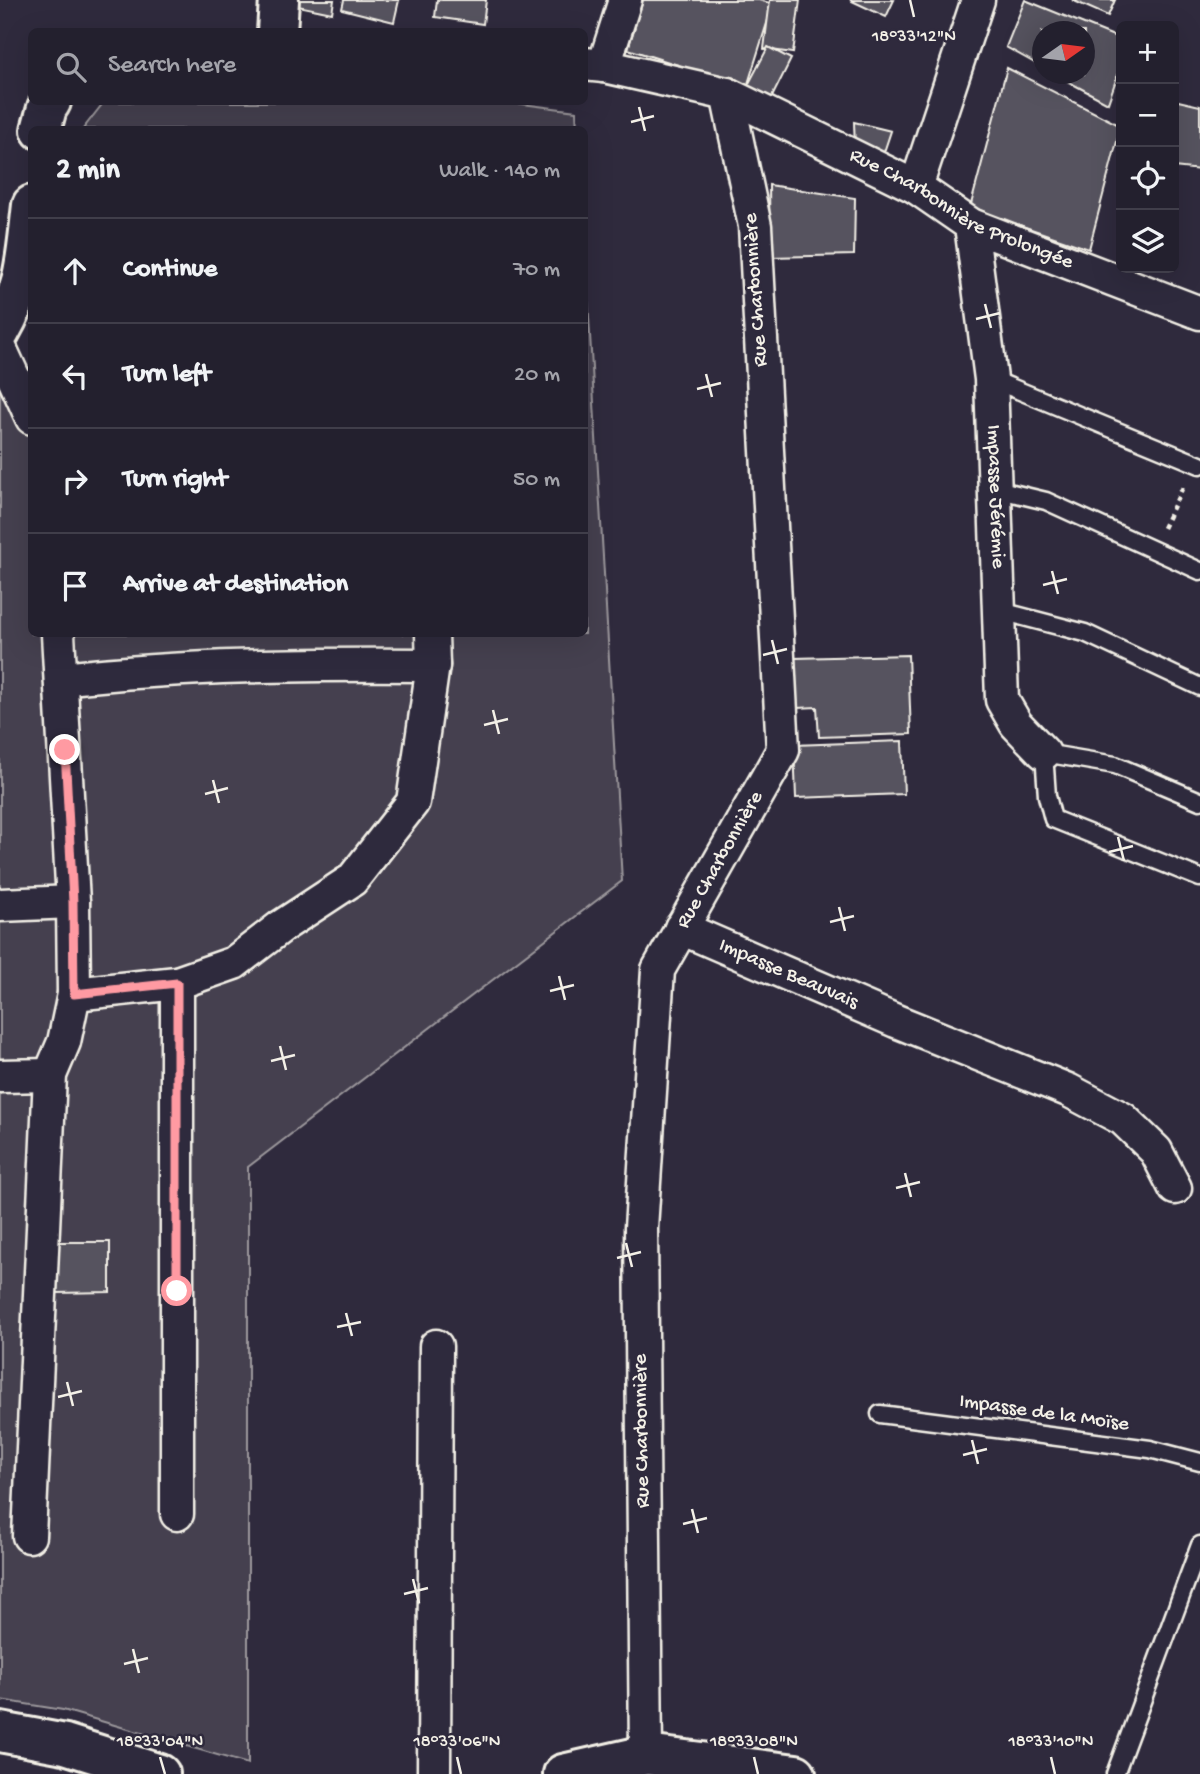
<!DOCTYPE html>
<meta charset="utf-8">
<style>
body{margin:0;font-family:"Gochi Hand",sans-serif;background:#2f2d3a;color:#f1f3f6}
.controls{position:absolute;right:21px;top:21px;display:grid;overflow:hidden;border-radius:10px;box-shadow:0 7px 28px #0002}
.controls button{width:63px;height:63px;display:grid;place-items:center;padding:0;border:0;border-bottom:2px solid #403e4a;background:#23202e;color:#f1f3f6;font:35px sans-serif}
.compass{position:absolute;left:1032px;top:21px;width:63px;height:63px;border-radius:50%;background:#23202e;box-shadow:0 7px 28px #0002;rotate:76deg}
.stop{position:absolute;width:21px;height:21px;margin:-16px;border:5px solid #ff9aa2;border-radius:50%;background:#fff}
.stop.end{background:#ff9aa2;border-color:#fff;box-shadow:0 2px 7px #0008}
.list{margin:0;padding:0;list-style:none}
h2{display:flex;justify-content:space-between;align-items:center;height:91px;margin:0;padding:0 28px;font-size:30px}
h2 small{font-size:23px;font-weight:400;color:#a3a3aa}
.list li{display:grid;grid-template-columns:46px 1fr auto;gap:21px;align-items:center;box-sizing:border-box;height:105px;padding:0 28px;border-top:2px solid #403e4a}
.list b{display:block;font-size:26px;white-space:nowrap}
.list em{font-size:23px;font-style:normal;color:#a3a3aa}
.icon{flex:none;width:38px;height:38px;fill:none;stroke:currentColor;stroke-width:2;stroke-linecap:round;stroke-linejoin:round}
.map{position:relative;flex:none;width:1200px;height:1774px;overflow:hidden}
.search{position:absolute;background:#23202e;box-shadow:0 7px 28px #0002;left:28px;top:28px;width:560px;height:77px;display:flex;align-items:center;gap:18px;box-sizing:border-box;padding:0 24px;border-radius:10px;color:#a3a3aa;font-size:26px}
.panel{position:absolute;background:#23202e;box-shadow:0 7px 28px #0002;left:28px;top:126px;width:560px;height:511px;border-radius:10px}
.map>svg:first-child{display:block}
</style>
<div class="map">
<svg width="1200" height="1774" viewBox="0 0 1200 1774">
<rect width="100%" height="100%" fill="#2f2a3d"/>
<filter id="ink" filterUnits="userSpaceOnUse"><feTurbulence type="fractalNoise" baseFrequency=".0143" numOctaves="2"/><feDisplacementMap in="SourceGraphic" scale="14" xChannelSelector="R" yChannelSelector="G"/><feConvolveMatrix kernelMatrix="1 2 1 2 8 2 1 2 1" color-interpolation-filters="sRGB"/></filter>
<g filter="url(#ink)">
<g fill="#454050" stroke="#9c989c" stroke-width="2">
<path d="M104 102H507L576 111 577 129H83Z"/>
<path d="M585 249 622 881 248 1167V1764L63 1710 0 1700V388L29 369 31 364 32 634H584Z"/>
</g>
<g fill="#56525f" stroke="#f4f1e8" stroke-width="2">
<path d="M294 0H334L332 13 293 5Z"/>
<path d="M344 0H399L394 22 342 9Z"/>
<path d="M437 0H486L483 24 435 17Z"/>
<path d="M643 0H759L773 4 747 87 628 49Z"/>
<path d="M770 0H800L793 53 764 49Z"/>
<path d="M850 0H894L886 17Z"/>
<path d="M1025 0 1121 39V65L1108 103 1054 74H1084V32H1042V67L1006 47Z"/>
<path d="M1072 0H1115L1108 16Z"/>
<path d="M768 47 791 59 771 99 747 87Z"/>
<path d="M1007 68 1121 126 1089 249 970 208Z"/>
<path d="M1174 100 1200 106V170L1174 167Z"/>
<path d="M854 122 891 131 882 158 855 148Z"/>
<path d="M769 185 855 198 854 255 770 257Z"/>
<path d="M908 655 911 734 819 737 817 707 797 708 795 658Z"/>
<path d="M902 741 904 794 796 798 794 745Z"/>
<path d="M55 1242H110V1292L56 1293Z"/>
</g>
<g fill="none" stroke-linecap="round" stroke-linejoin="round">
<defs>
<g id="service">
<path d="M991 379 1200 465"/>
<path d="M996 489 1046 501 1200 571"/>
<path d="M997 610 1085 633 1200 687"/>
<path d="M1200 801 1115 765 1044 753 1047 796 1053 819 1200 878"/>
<path d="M880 1414 1150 1449 1200 1462"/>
<path d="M1115 1774 1200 1545"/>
</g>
<g id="minor">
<path id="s1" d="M584 64 604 66 727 94 916 187 971 225 1200 313"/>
<path d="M604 66 625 0"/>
<path d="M916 187 978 0"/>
<path id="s2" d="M971 225 991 379 1002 700 1016 724 1044 753"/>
<path d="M0 348 32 418"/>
<path d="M62 679C185 665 309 664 433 665"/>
<path d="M0 905 73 902"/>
<path id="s3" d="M681 928 896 1021 1068 1090 1123 1119 1156 1151 1175 1188"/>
<path d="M177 983V1514"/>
<path d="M74 994 177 983 234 963 282 926 352 880 413 802 433 665 432 634"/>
<path d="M0 1076 50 1075"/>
<path d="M29 1536 50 1075 64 1042 74 994 73 902 58 634"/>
<path id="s4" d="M646 1755 641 1228 658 970 783 750 755 226 727 94"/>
<path d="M434 1774 436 1346"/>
</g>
<g id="tertiary">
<path d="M277 32 279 0"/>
<path d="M41 130 47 108 51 102"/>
<path d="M0 332C26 287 26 255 32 205"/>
<path d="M0 1732 65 1744 160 1774"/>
<path d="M563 1774 646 1755 796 1774"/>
</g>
</defs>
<use href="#service" stroke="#f4f1e8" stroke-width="21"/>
<use href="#minor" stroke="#f4f1e8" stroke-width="37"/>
<use href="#tertiary" stroke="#f4f1e8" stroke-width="44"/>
<path stroke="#f4f1e8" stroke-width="4.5" stroke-dasharray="5 5" stroke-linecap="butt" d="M1163 528 1185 483"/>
<use href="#service" stroke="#2f2a3d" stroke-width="16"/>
<use href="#minor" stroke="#2f2a3d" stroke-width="32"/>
<use href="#tertiary" stroke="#2f2a3d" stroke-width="38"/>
</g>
</g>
<g fill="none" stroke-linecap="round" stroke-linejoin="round" filter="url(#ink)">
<path stroke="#ff9aa2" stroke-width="9" d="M65 750 73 902 74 994 177 983V1291"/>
</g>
<path fill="none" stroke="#f4f1e8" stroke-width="2.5" d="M910 0 914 17M639 107 645 131M631 122 654 116M985 304 991 328M976 319 1000 313M706 374 712 397M697 389 721 383M1052 571 1058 594M1043 585 1067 579M772 640 778 664M763 655 787 649M493 710 499 734M484 725 508 719M213 780 219 803M205 794 228 788M1118 837 1124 861M1109 852 1133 846M839 907 845 931M830 922 854 916M559 976 565 1000M550 991 574 985M280 1046 286 1070M271 1061 295 1055M905 1173 911 1197M896 1188 920 1182M626 1243 632 1267M617 1258 641 1252M346 1313 352 1336M337 1327 361 1322M67 1382 73 1406M58 1397 82 1391M972 1440 978 1464M963 1455 987 1449M692 1509 698 1533M683 1524 707 1518M413 1579 419 1603M404 1594 428 1588M133 1649 139 1673M124 1664 148 1658M160 1757 165 1774M457 1757 461 1774M754 1757 758 1774M1051 1757 1055 1774"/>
<g text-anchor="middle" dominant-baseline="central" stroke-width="5" stroke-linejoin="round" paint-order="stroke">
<g font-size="21" fill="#f4f1e8" stroke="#2f2a3d">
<text stroke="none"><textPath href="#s1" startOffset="408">Rue Charbonnière Prolongée</textPath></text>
<text transform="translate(757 290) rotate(-94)">Rue Charbonnière</text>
<text stroke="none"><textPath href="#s2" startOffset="273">Impasse Jérémie</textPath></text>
<text stroke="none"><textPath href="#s4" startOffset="912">Rue Charbonnière</textPath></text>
<text stroke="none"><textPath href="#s3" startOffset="117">Impasse Beauvais</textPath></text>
<text transform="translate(1044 1414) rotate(8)">Impasse de la Moïse</text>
<text transform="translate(643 1431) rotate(-91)">Rue Charbonnière</text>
</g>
</g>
<g font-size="18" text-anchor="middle" fill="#f4f1e8" stroke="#2f2a3d" stroke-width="5" stroke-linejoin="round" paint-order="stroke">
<text x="914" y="41">18°33'12"N</text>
<text x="160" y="1746">18°33'04"N</text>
<text x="457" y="1746">18°33'06"N</text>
<text x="754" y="1746">18°33'08"N</text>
<text x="1051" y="1746">18°33'10"N</text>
</g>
</svg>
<div class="controls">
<button>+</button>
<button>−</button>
<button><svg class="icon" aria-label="locate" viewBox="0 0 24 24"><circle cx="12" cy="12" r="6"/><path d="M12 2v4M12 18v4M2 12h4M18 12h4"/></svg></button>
<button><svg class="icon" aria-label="layers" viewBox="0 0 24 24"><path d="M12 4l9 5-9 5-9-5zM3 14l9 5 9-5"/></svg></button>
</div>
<svg class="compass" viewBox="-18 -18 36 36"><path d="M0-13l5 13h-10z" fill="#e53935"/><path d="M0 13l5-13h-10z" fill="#a3a3aa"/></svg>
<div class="stop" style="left:177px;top:1291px"></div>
<div class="stop end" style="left:65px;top:750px"></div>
<div class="search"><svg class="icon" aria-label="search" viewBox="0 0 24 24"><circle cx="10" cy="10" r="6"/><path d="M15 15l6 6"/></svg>Search here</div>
<section class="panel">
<h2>2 min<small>Walk · 140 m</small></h2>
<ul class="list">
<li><svg class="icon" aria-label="ahead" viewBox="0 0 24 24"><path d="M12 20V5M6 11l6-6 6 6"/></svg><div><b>Continue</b></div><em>70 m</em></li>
<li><svg class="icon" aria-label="left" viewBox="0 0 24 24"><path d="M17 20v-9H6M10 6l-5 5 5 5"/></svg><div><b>Turn left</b></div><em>20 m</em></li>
<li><svg class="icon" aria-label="right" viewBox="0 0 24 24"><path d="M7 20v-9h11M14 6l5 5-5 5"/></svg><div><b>Turn right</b></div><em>50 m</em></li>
<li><svg class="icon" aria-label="arrive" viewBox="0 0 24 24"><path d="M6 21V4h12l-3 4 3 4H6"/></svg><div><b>Arrive at destination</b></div></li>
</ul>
</section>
</div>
